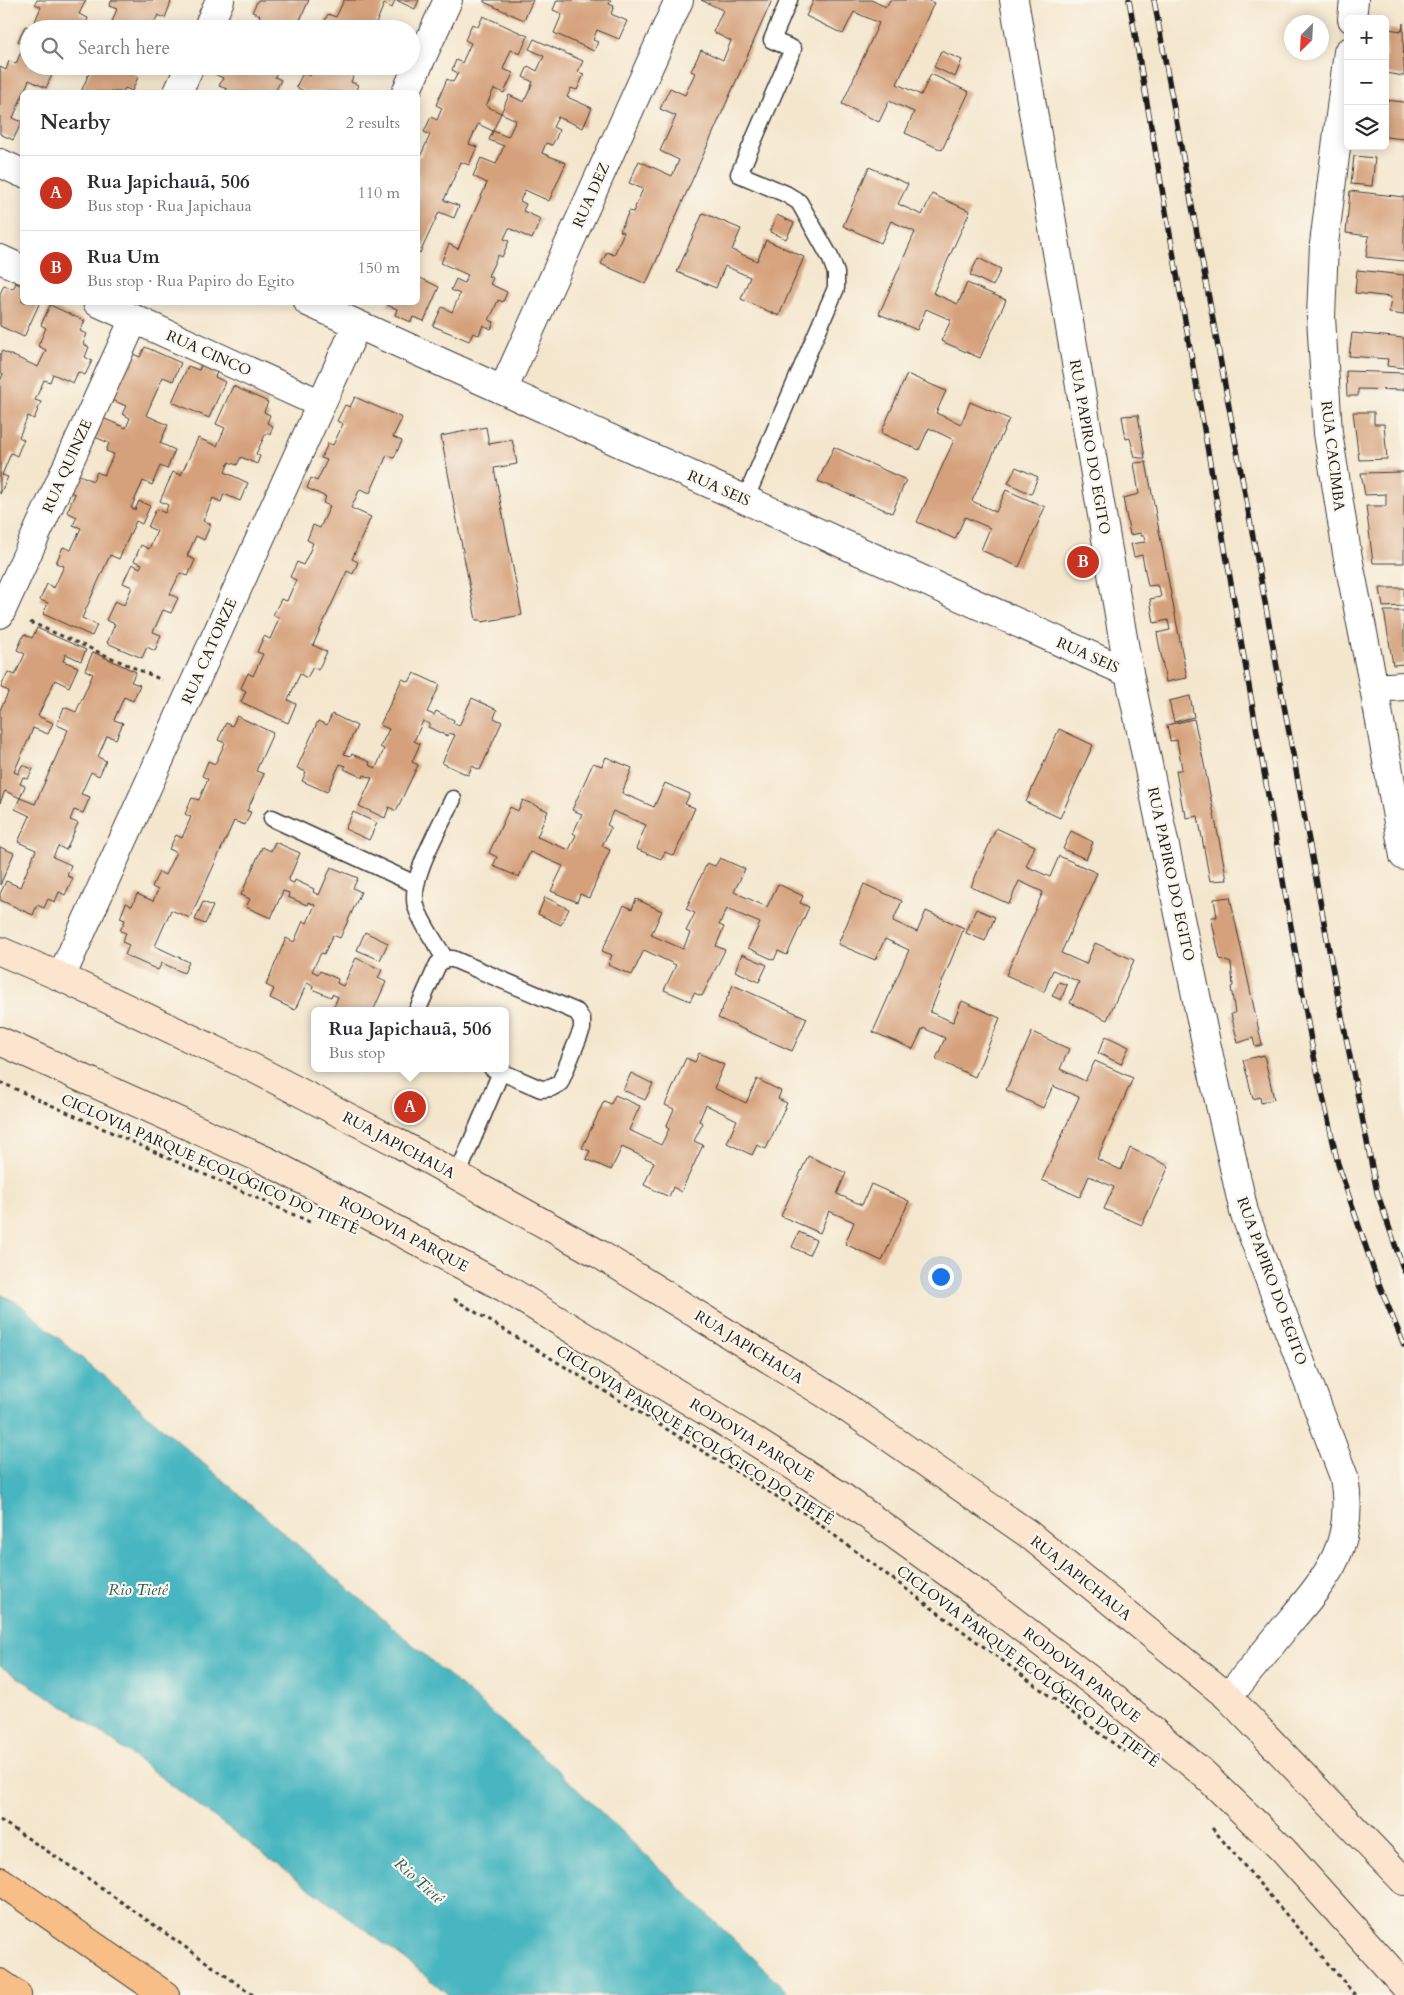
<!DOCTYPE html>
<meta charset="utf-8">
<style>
body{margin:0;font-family:Cardo,serif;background:#f7f7f7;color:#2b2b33}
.controls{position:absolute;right:15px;top:15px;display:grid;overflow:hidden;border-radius:8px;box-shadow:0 2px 12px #0003}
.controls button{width:45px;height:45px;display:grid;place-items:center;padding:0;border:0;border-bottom:1px solid #e1e1e2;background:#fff;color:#2b2b33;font:25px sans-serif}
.compass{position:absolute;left:1284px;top:15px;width:45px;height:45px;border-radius:50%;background:#fff;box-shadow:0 2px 12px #0003;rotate:204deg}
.you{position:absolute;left:940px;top:1276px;width:18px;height:18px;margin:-12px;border:4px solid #fff;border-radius:50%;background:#1a73e8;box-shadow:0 0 0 8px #1a73e833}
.badge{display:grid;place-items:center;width:32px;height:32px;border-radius:50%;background:#c8321e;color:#fff;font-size:16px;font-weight:700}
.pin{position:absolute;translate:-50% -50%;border:2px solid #fff;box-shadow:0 1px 5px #0006}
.popup{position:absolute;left:311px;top:1007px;width:198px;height:65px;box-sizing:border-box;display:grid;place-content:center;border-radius:8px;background:#fff;filter:drop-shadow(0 1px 4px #0005);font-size:16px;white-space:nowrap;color:#7c7c81}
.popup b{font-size:19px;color:#2b2b33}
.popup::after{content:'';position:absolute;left:50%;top:100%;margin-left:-10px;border:10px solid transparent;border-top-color:#fff}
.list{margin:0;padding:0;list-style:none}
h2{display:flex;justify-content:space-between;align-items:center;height:65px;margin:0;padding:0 20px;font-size:21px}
h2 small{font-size:16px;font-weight:400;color:#7c7c81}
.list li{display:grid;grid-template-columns:32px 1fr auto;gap:15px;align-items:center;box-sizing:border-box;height:75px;padding:0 20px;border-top:1px solid #e1e1e2}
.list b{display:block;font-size:19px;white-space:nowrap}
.list p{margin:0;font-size:16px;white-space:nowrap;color:#7c7c81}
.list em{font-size:16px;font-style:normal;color:#7c7c81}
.icon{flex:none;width:28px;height:28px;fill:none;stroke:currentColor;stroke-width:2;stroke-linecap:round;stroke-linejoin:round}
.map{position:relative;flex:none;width:1404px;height:1995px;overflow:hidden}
.search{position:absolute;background:#fff;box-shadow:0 2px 12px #0003;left:20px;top:20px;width:400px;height:55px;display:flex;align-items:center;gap:12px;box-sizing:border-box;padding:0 18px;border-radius:28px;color:#7c7c81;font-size:19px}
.panel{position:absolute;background:#fff;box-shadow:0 2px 12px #0003;left:20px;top:90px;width:400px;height:215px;border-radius:8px}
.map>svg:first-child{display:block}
</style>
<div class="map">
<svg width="1404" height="1995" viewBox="0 0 1404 1995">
<rect width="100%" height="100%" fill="#fbf7ec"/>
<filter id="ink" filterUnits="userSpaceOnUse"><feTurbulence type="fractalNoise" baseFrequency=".02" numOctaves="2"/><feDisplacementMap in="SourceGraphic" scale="10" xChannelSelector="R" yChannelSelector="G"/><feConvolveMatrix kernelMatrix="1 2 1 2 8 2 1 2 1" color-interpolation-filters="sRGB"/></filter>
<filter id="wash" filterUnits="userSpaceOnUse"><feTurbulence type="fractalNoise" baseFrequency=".0096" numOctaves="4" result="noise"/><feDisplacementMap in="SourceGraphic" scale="20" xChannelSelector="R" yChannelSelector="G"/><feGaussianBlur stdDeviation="1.12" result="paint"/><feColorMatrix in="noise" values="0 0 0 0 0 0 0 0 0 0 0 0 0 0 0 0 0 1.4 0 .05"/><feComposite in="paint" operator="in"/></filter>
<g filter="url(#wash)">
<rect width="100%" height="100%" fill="#f4e6cd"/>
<path fill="#47b6c0" stroke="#32696e" d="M0 1294 18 1303 553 1766 791 1995H449L415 1967 79 1716 0 1666Z"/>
<g id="blocks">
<g fill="#d5a17c" fill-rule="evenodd">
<path d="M37 0H86L79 14 88 18 84 29H29V66H56L46 88 29 80 13 118 22 122 13 140 0 134V67L6 70 9 61 16 64 24 44 18 41 25 26 32 28 41 7 35 4Z"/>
<path d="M112 0H167L171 2 165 18 158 15 151 29H109L117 9 109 6Z"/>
<path d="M258 0H309L296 29H254L260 15 252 12Z"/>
<path d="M344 0H395L392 8 384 4 375 26 382 29H331L333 25 324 22 328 14 336 17Z"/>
<path d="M396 0H419L415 9Z"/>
<path d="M484 0H533L524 20 484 2Z"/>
<path d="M557 0H611L609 4 614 6 611 14 627 21 619 39 597 30 593 40 598 42 594 51 554 33 562 14 553 10Z"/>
<path d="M701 0H772L646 284 601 264 607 252 614 255 624 232 620 231 629 211 633 212 643 189 629 183 639 161 672 176 679 160 660 151 676 116 660 109 670 88 685 95 695 73 691 71 701 50 723 60 731 41 713 32 723 10Z"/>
<path d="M814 0H871L886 7 890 0H926L934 3 897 84 921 95 931 74 969 92 942 150 905 133 914 112 889 101 879 122 842 104 879 23 854 12 843 34 806 16Z"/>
<path d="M483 16 528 36 520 54 511 50 503 69 513 73 504 93 494 89 486 106 501 113 509 95 524 102 533 82 523 77 528 66 537 71 544 56 529 49 534 39 583 61 578 72 584 74 577 90 571 88 567 97 592 108 583 128 558 117 553 127 559 130 556 138 552 145 546 143 542 153 566 163 549 201 525 190 520 201 526 204 523 211 541 219 532 239 509 228 504 239 509 241 502 257 498 255 488 276 493 278 490 284 507 292 503 302 498 300 494 310 489 320 494 322 491 329 483 325 479 335 473 333 469 341 433 326 442 307 452 312 460 294 451 290 456 279 464 283 468 275 441 263 449 244 458 249 487 183 473 176 481 158 496 164 504 146 489 140 493 131 478 124 469 144 477 147 469 165 461 162 444 200 459 206 454 218 439 212 420 253 418 252V156L420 157 430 135 424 132 431 117 437 120 442 108 436 105 447 79 453 82 458 73 452 70 456 60 462 63 471 43 465 40 472 24 478 27ZM501 113 516 120 508 137 493 131Z"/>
<path d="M1403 23 1404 76 1385 73 1388 29 1402 31Z"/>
<path d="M941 51 962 60 955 77 934 67Z"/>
<path d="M92 66H135L132 74 138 77 132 91 125 88 123 92H81Z"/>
<path d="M198 66H279L275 77 281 80 275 92H225L227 89 219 86 223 78Z"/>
<path d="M315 66H357L351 82 358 85 355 92H303L304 91 296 87 303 73 310 76Z"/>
<path d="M1385 100 1404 102V139L1385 137Z"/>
<path d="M1354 156 1375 158 1372 186 1351 184Z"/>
<path d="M869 167 908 184 898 204 922 215 932 194 970 211 933 293 958 304 967 283 1006 300 980 358 941 341 951 320 926 309 917 330 879 314 915 232 891 221 881 243 843 226Z"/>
<path d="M1350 191 1404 197V261L1366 257 1369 236 1346 233Z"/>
<path d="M703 213 741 229 732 250 757 261 766 240 804 257 779 316 741 299 750 277 725 266 716 288 677 272Z"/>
<path d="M777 215 794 223 786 239 770 232Z"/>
<path d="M978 258 1001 269 993 286 970 275Z"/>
<path d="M1357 270 1404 275V315L1389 313 1391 297 1355 293Z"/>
<path d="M418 277 439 287 424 321 413 317 411 322 395 315 397 309 387 305 389 302H418Z"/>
<path d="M16 283 22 286V302H40L24 337 0 326V294L4 285 13 289Z"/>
<path d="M50 305 85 321 80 331 87 334 83 344 89 347 85 357 92 361 85 375 78 372 73 383 53 374 50 382 44 380 35 400 41 402 34 419 28 416 19 437 24 440 20 448 17 456 11 453 2 475 8 477 0 494V381L3 374 0 372V356L2 351 38 367 46 350 38 346 46 328 41 325Z"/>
<path d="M1352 333 1404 338V368L1387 366 1388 359 1349 356Z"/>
<path d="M145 347 181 363 173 381 163 377 146 415 168 425 160 443 175 450 167 469 160 466 152 485 143 481 131 508 135 510 139 501 150 506 142 524 136 521 119 559 110 555 82 618 97 625 92 636 43 614 48 603 40 600 47 584 54 588 64 566 56 563 63 547 71 550 81 528 73 525 77 517 67 512 75 494 65 490 73 472 93 481 97 472 104 475 114 454 106 451 109 443 90 435 98 416 126 428 130 418 122 414 126 406 110 399 127 361 130 362 133 354 140 357Z"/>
<path d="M202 363 218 370 215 377 225 382 209 418 172 402 188 366 199 370Z"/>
<path d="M1346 371 1404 373V390L1358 389V396H1347Z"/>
<path d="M907 374 946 391 936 413 961 424 970 402 1009 419 972 501 996 512 1006 490 1045 507 1019 567 981 550 990 528 965 517 955 539 917 522 954 440 929 428 919 450 881 433Z"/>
<path d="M233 386 268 402 264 412 270 415 267 423 273 426 270 435 266 433 256 454 260 456 257 464 241 457 237 465 229 462 225 472 248 483 240 501 224 494 221 502 213 498 203 521 211 524 204 540 196 536 187 556 195 560 188 576 180 573 170 594 178 598 171 613 163 610 153 632 161 635 155 651 147 647 142 658 107 643 115 624 106 620 115 601 124 605 132 587 123 583 132 564 140 568 142 564 134 561 141 545 149 549 157 531 148 527 156 509 165 513 168 505 160 501 173 472 181 475 198 438 217 446 225 428 216 424Z"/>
<path d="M355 397 402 418 393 437 402 441 394 458 387 455 370 493 360 489 351 508 371 517 352 559 358 562 353 574 347 571 313 645 327 652 318 670 313 667 307 678 300 674 288 700 296 704 288 723 241 702 246 691 241 688 248 673 253 676 263 654 257 652 264 636 270 639 275 628 279 618 273 615 281 599 287 601 296 580 290 577 297 562 303 565 309 553 313 543 307 540 313 525 320 528 330 506 323 503 326 497 307 488 311 478 317 481 327 460 321 458 325 450 328 443 333 445 343 424 337 421 345 405 350 407Z"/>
<path d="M1353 412H1374V424H1384L1387 459 1359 460Z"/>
<path d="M1138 415 1145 458H1140L1135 457 1130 438 1126 439 1122 416Z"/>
<path d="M486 427 489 444 512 440 515 452 517 464 494 468 522 615 482 622 481 620H476L441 436Z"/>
<path d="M834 447 906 480 892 513 818 481Z"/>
<path d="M1146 462 1187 678 1166 682 1157 633 1170 630 1168 620 1154 623 1150 599 1161 597 1159 587H1157V585L1148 586 1142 555 1134 557 1131 544 1145 542 1144 536H1141V533L1130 535 1123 498 1139 494 1134 463Z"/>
<path d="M1016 467 1038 477 1031 494 1008 483Z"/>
<path d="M1404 472V563H1373L1366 506H1386V494L1365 495 1361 473Z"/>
<path d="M1380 588H1404V606L1383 607Z"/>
<path d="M1384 611H1404V664L1393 665Z"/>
<path d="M37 628 86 650 81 661 66 654 63 661 78 667 69 687 55 680 46 699 38 716 53 723 48 734 33 728 30 736 14 772 18 774 22 765 33 769 28 779 23 777 20 784 25 786 20 798 35 804 68 730 57 725 64 707 76 712 93 674 85 670 93 652 136 672 131 682 140 685 133 701 124 697 114 720 123 723 116 739 107 736 103 745 98 757 106 761 99 776 91 772 81 794 90 797 83 813 74 810 70 820 78 823 66 850 58 846 53 857 71 865 67 876 73 878 65 895 59 892 55 902 48 899 44 908 37 905 33 915 0 900V894L6 881 20 887 36 850 18 842 30 816 15 809 20 798 5 791 0 803V710L9 691 1 688 4 680 8 672 15 675 25 654 17 650 24 634 32 638Z"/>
<path d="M414 673 440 685 427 712 434 715 436 711 454 720 453 723 459 726 472 698 497 710 494 718 502 722 480 770 472 766 468 775 442 763 455 735 449 733 447 736 428 727 430 724 423 721 414 741 420 744 412 762 418 765 396 811 389 807 385 818 359 806 372 778 364 775 363 778 344 769 346 766 340 764 327 792 302 781 306 772 297 768 318 721 327 725 332 714 357 726 344 754 350 756 352 754 370 762 369 765 376 768 384 749 380 747 389 729 380 725 402 679 409 682Z"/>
<path d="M1190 696 1194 717 1174 722 1169 701Z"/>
<path d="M237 716 273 733 256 771 264 774 247 811 251 812 245 825 234 821 190 918 171 910 155 946 189 962 184 973 162 963 158 970 125 955 129 945 122 942 126 933 120 931 125 920 120 918 126 903 132 906 137 894 153 901 158 890 152 887 155 880 159 872 165 875 176 852 169 849 176 835 182 838 191 817 185 814 192 798 199 800 208 779 202 776 208 761 215 764 225 743 218 740 226 723 232 726Z"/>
<path d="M1194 719 1203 759 1227 880 1210 881 1198 816 1186 818 1185 809 1183 810 1176 771 1182 769 1177 740 1170 741 1167 725Z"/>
<path d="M1059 729 1093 745 1060 818 1026 802Z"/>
<path d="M606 757 632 768 622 793 654 807 665 783 690 794 685 804 695 808 674 856 665 852 661 859 636 849 646 825 613 811 607 825 611 827 602 846 610 850 589 898 580 894 577 902 551 891 563 866 530 852 519 877 493 866 497 857 489 853 510 807 518 811 523 800 548 811 537 837 569 850 576 835 573 833 582 814 572 810 593 763 602 766Z"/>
<path d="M353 812 377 823 369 840 345 829Z"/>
<path d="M996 828 1035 846 1026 866 1050 877 1059 856 1097 873 1061 953 1086 964 1095 943 1134 960 1107 1020 1070 1003 1079 982 1053 970 1044 992 1006 975 1043 892 1019 881 1009 904 971 887Z"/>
<path d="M1071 831 1093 842 1086 859 1063 849Z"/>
<path d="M275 842 300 853 288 881 294 883 295 880 314 889 313 892 319 895 331 867 358 878 353 888 361 892 340 938 333 935 324 954 321 953 312 971 318 974 320 971 338 979 337 983 343 986 356 958 382 970 378 978 386 982 373 1011H332L338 997 332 994 331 997 312 989 313 986 307 983 295 1010 270 998 274 989 266 985 286 938 294 942 303 921 307 923 315 905 308 902 307 905 288 897 289 893 283 891 271 918 246 907 250 899 241 895 262 847 271 851Z"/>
<path d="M0 847 14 853 0 885Z"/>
<path d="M720 858 745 869 734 892 767 907 778 884 803 896 800 903 809 907 787 955 778 951 774 960 748 948 760 923 727 909 719 925 724 927 716 946 725 950 702 996 694 993 690 1001 664 990 676 965 644 950 632 975 608 965 612 955 602 951 624 905 632 909 636 899 662 911 651 935 683 949 690 933 686 931 695 913 686 909 707 863 715 866Z"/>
<path d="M864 884 902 901 893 921 917 932 926 911 964 928 930 1012 953 1022 962 1001 1000 1018 975 1077 936 1059 945 1038 923 1028 913 1049 873 1032 909 950 885 939 875 960 838 944Z"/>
<path d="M545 897 569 909 561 925 538 914Z"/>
<path d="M1230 897 1262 1045 1255 1047 1253 1038 1238 1043 1231 1014 1235 1013 1231 987 1233 986 1231 963 1220 959 1211 917H1217L1214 899Z"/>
<path d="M203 902 213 906 205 924 195 920Z"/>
<path d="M976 909 995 917 985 941 966 933Z"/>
<path d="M365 932 388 943 380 960 357 950Z"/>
<path d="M742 954 767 965 759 982 735 971Z"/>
<path d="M1059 982 1067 985 1061 1000 1052 996Z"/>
<path d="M733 985 807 1018 792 1051 718 1018Z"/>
<path d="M1032 1032 1069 1049 1060 1069 1085 1081 1095 1061 1133 1078 1097 1159 1121 1170 1130 1148 1169 1166 1142 1225 1104 1209 1114 1187 1089 1176 1080 1197 1042 1180 1079 1097 1053 1086 1043 1108 1006 1090Z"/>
<path d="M1106 1036 1129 1047 1121 1064 1098 1053Z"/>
<path d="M699 1053 724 1065 714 1088 746 1103 757 1079 781 1091 778 1099 787 1103 766 1149 757 1145 752 1155 727 1143 737 1120 706 1105 699 1121 703 1123 694 1141 703 1145 681 1192 673 1187 669 1197 644 1185 654 1162 622 1147 611 1170 586 1159 590 1151 582 1148 604 1101 611 1104 615 1095 640 1106 629 1130 661 1145 669 1129 666 1127 674 1109 665 1105 686 1058 695 1062Z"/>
<path d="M1264 1055 1274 1099 1261 1103 1260 1097 1253 1099 1243 1060Z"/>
<path d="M631 1073 653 1084 645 1100 623 1090Z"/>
<path d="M808 1156 846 1173 837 1194 862 1205 871 1184 909 1201 882 1261 845 1244 854 1222 829 1211 820 1233 781 1216Z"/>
<path d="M799 1232 816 1240 809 1255 792 1247Z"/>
</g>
</g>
</g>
<g filter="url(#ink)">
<use href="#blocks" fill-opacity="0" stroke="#3c3a37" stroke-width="1"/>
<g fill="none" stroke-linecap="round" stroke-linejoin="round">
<defs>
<g id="lane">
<path d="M745 500 836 288V273L830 257 799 202 786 194 739 174 793 49 772 40 789 0"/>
<path d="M272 818 415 884"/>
<path d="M445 959C436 943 423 926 417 909 406 882 441 825 453 799"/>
<path d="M417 1011 438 964 445 959H453L577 1012 582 1020V1029L560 1083 551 1088 541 1089 492 1068"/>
<path d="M457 1176 501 1072"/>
</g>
<g id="street">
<path d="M1014 0 1129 673 1203 1029 1244 1212 1344 1477C1356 1546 1327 1577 1286 1626 1267 1650 1247 1674 1228 1697"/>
<path d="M1352 19 1354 0"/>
<path d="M207 29 220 0"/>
<path d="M1348 52 1324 244 1321 317 1328 433 1347 553 1374 688 1404 856"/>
<path d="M178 92 190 66"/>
<path d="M406 92 448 0"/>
<path d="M0 163 22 173"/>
<path d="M0 259 22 269"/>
<path d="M97 302 321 404"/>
<path d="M308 302 1129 673"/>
<path d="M503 390 679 0"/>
<path d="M0 614 134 319"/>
<path d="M1374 688 1404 686"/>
<path d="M61 977 357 325"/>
</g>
<g id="secondary">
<path d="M0 951 61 977 251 1067 398 1143 599 1254 837 1401 1027 1533 1228 1697 1404 1881"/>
<path d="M0 1041 269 1162 505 1288 748 1437 841 1496 983 1598 1110 1695 1205 1775 1282 1849 1404 1985"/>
</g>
<g id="highway">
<path d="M0 1881 165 1995"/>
<path d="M0 1983 17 1995"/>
</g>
</defs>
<use href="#lane" stroke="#3c3a37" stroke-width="19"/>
<use href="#street" stroke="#3c3a37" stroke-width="30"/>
<use href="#secondary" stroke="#3c3a37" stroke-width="30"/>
<use href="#highway" stroke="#3c3a37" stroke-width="30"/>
<g stroke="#3c3a37" stroke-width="3" stroke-dasharray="4 4" stroke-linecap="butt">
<path d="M30 622 162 680"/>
<path d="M0 1082 312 1223"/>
<path d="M454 1299 807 1515 1125 1752"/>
<path d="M0 1820 79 1872 253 1995"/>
<path d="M1212 1828 1355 1995"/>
</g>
<use href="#lane" stroke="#fff" stroke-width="16"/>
<use href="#street" stroke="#fff" stroke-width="28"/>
<use href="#secondary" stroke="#fce5cf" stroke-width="28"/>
<use href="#highway" stroke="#f7be87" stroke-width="28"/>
<defs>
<g id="rail">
<path d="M1129 0 1313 1052 1338 1164 1375 1274 1404 1345"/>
<path d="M1154 0 1335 982 1377 1192 1404 1271"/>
</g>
</defs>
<use href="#rail" stroke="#1c1c1c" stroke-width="5.5"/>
<use href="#rail" stroke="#fbf7ec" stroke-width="4" stroke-dasharray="11" stroke-linecap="butt"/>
</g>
</g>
<g text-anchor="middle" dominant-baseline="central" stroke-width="4.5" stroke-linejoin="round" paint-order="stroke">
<g font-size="15" fill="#1c1c1c" stroke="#fbf7ec">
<text transform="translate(591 195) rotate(-66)">RUA DEZ</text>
<text transform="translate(209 353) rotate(24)">RUA CINCO</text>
<text transform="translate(1090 447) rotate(80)">RUA PAPIRO DO EGITO</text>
<text transform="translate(1333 456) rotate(83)">RUA CACIMBA</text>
<text transform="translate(67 466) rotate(-66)">RUA QUINZE</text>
<text transform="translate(719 488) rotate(24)">RUA SEIS</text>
<text transform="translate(209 651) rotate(-66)">RUA CATORZE</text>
<text transform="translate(1088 655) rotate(24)">RUA SEIS</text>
<text transform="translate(1171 874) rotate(78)">RUA PAPIRO DO EGITO</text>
<text transform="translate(399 1145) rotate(28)">RUA JAPICHAUA</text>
<text transform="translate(210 1164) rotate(24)">CICLOVIA PARQUE ECOLÓGICO DO TIETÊ</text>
<text transform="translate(404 1234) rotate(28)">RODOVIA PARQUE</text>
<text transform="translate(1272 1281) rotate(70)">RUA PAPIRO DO EGITO</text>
<text transform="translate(749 1347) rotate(32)">RUA JAPICHAUA</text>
<text transform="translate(695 1435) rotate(32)">CICLOVIA PARQUE ECOLÓGICO DO TIETÊ</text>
<text transform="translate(752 1440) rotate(32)">RODOVIA PARQUE</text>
<text transform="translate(1081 1578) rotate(39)">RUA JAPICHAUA</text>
<text transform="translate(1028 1666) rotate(37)">CICLOVIA PARQUE ECOLÓGICO DO TIETÊ</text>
<text transform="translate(1082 1675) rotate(38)">RODOVIA PARQUE</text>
</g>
<g font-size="16" font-style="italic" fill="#2d5a5e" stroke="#fbf7ec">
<text x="138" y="1590">Rio Tietê</text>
<text transform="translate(419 1881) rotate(42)">Rio Tietê</text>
</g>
</g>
</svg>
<div class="controls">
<button>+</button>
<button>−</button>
<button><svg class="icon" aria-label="layers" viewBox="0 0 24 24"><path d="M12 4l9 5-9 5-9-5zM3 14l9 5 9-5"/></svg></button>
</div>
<svg class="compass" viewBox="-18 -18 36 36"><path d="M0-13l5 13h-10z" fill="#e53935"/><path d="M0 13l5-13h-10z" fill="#7c7c81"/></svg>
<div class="you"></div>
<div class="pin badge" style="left:410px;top:1107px">A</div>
<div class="popup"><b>Rua Japichauã, 506</b>Bus stop</div>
<div class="pin badge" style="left:1083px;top:562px">B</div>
<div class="search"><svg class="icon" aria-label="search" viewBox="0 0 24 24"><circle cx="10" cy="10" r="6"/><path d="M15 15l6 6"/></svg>Search here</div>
<section class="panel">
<h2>Nearby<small>2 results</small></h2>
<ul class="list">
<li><span class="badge">A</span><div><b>Rua Japichauã, 506</b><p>Bus stop · Rua Japichaua</p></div><em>110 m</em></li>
<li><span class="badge">B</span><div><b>Rua Um</b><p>Bus stop · Rua Papiro do Egito</p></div><em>150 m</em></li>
</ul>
</section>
</div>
